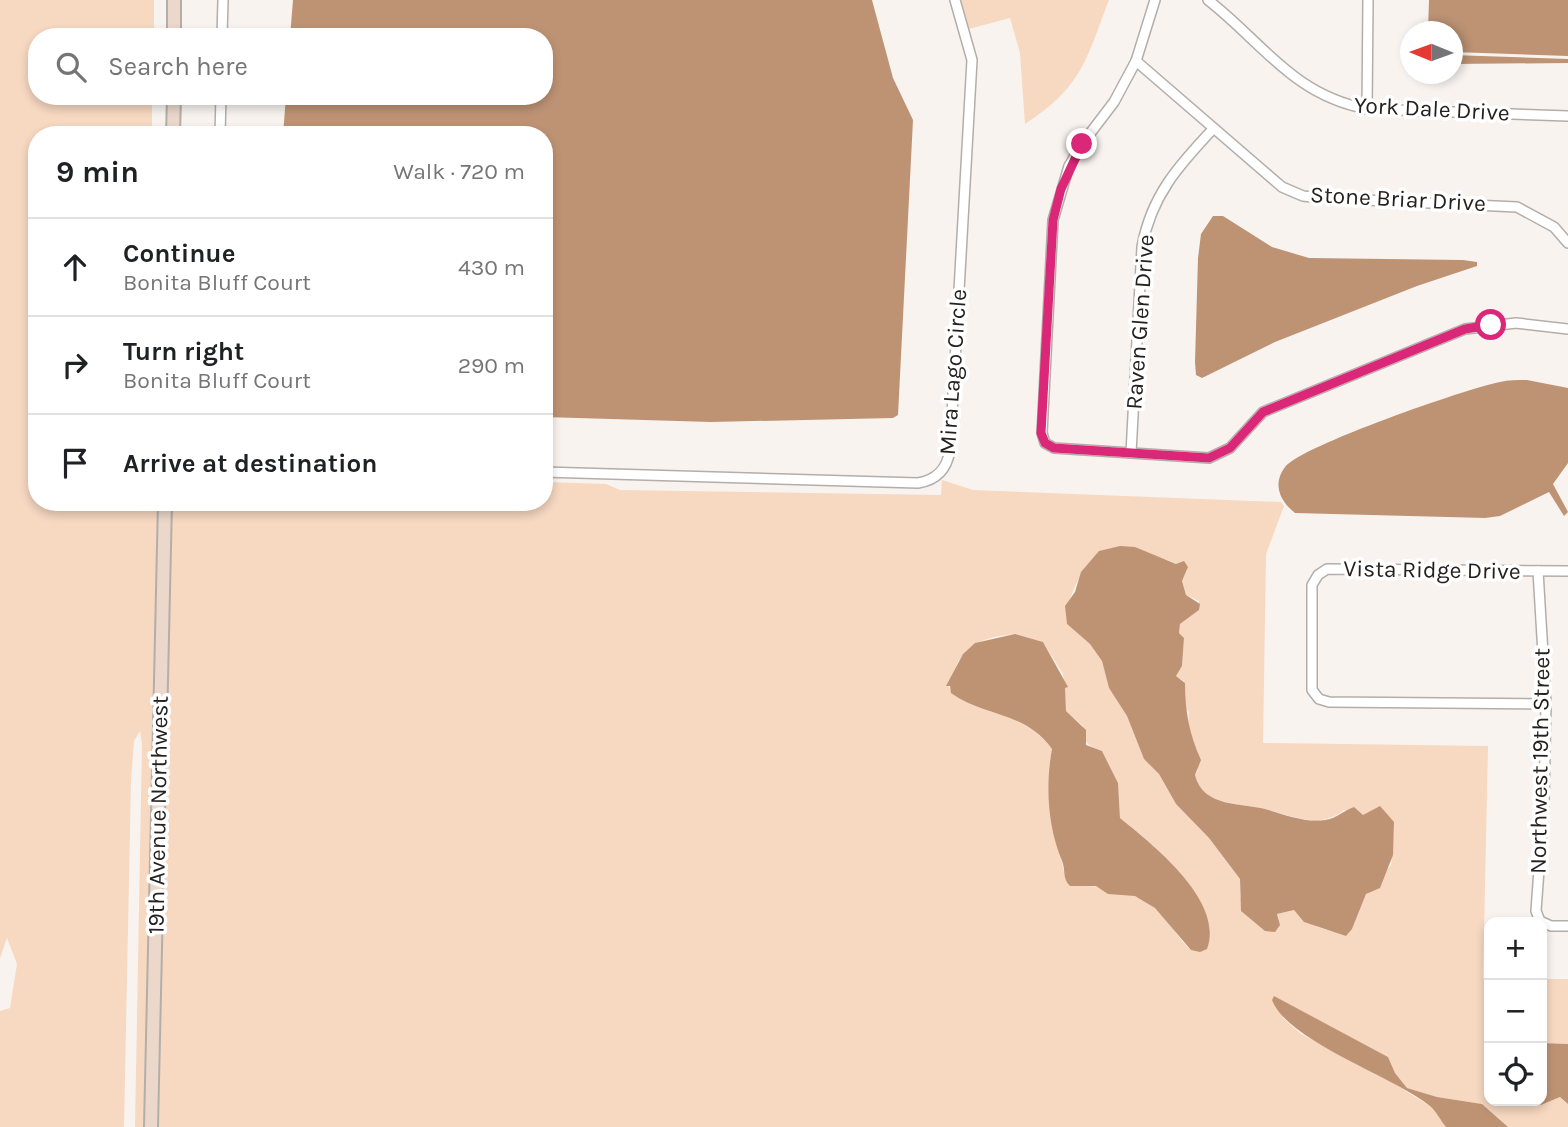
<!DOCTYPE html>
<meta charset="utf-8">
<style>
body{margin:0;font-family:Karla,sans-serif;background:#f2f2f2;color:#202124}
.controls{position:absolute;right:21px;bottom:21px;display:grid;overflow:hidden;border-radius:14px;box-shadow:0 4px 10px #0003}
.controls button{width:63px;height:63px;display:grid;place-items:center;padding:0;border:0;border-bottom:2px solid #e0e0e0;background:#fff;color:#202124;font:35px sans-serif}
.compass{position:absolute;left:1400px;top:21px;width:63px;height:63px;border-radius:50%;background:#fff;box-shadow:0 4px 10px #0003;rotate:271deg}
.stop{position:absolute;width:21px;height:21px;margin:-16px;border:5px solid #db2777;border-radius:50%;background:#fff}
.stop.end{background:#db2777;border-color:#fff;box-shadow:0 2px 7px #0008}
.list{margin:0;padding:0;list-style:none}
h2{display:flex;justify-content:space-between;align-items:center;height:91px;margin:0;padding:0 28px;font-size:30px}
h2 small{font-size:23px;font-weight:400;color:#757577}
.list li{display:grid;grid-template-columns:46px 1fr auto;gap:21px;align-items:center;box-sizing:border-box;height:98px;padding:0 28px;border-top:2px solid #e0e0e0}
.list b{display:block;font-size:26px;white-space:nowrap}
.list p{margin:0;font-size:23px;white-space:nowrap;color:#757577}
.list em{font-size:23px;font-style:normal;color:#757577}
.icon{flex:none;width:38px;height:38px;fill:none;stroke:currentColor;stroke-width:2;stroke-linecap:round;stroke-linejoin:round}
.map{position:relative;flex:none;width:1568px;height:1127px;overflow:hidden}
.search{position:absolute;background:#fff;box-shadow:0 4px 10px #0003;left:28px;top:28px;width:525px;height:77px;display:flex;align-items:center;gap:18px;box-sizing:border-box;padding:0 24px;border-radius:28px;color:#757577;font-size:26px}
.panel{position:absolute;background:#fff;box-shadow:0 4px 10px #0003;left:28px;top:126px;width:525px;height:385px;border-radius:28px}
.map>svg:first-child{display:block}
</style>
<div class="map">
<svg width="1568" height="1127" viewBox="0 0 1568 1127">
<rect width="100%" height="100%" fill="#f8f3ef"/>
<g fill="#f7d8c1" fill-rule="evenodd">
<path d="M0 0H154V37H37V96H152V135H37V502H161L147 1127H135L142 744 140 731 134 741 131 780 124 1127H0V1011L10 1008 17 964 7 938 0 958Z"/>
<path d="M955 0H1109C1086 60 1082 87 1025 124L1020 53 1010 18 965 30Z"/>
<path d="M942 480 973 490 1281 502 1284 506 1266 554 1263 743 1488 746 1483 978H1489V1101H1535L1541 1105 1560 1097 1568 1104V1127H1508L1482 1104 1437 1097 1407 1088 1395 1073 1388 1057 1277 998 1283 1018 1301 1034 1369 1068 1433 1108 1446 1127H155L169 502H544V482L606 484 620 490 941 495ZM1135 547C1152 558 1171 558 1187 570L1182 581 1186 595 1199 601V610L1180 624 1179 633 1184 638 1182 666 1176 676 1184 681 1185 707 1189 712 1188 728 1198 770 1195 775C1203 808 1243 803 1265 809 1292 816 1320 830 1344 810L1394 829 1391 865 1366 894 1352 929C1333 936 1307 926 1294 910L1277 914 1279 919 1240 897V879L1209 838 1176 804 1159 774 1144 759 1127 716 1109 688 1102 661 1090 644 1067 624C1065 598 1081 571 1100 551ZM1015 634 1043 642 1063 674 1066 711 1083 726C1085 744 1086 745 1102 751L1118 783 1120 818C1162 851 1198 881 1210 936L1191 950C1179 940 1173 927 1163 915 1142 891 1100 884 1070 886 1064 877 1064 870 1061 860 1051 823 1044 787 1052 749 1023 708 971 717 947 685 952 679 953 672 957 664 969 640 990 637 1015 634Z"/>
<path d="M1542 979H1568V1044L1542 1043Z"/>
</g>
<g fill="#be9374">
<path d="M293 0H872L893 78 913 120 898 415 893 418 711 422 544 417V135H283L286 96H544V37H290Z"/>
<path d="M1429 0H1568V56L1453 52 1452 32 1428 31Z"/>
<path d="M1452 55 1568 59V63L1453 64Z"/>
<path d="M1213 216H1223L1272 247 1309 258 1463 260 1477 262V266L1417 286 1275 342 1202 378 1196 375 1195 362 1198 258 1201 234Z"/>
<path d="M1527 380 1568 388V463L1553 484 1568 512 1564 516 1549 492 1500 516 1485 518 1295 513C1280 501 1272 484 1285 467 1301 446 1468 388 1500 382 1509 380 1518 380 1527 380Z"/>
<path d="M1120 546 1135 547 1176 564 1184 561 1188 567 1182 581 1186 595 1200 604 1199 610 1180 624 1179 633 1184 638 1182 666 1176 676 1185 683C1185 710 1189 734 1201 760L1195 775C1203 808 1243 803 1265 809 1284 814 1304 823 1325 820 1336 819 1344 810 1354 807L1363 815 1380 806 1394 822 1393 855 1380 888 1366 894 1352 929 1346 936 1304 922 1294 910 1277 914 1280 925 1275 932 1265 931 1241 911 1240 879 1209 838 1176 804 1159 774 1144 759 1127 716 1109 688 1102 661 1090 644 1067 624 1065 606 1075 592 1081 572 1099 551Z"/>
<path d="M1015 634 1043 642 1068 687 1065 688 1066 711 1086 730V745L1102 751 1118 783 1120 818C1152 844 1225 901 1207 949L1200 952 1191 950 1155 908 1135 896 1108 894 1096 886H1070C1062 878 1066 871 1062 861 1048 827 1045 786 1052 749 1025 711 984 717 951 693L950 686H946L963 654 975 643Z"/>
<path d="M1274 996 1388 1057 1395 1073 1407 1088 1437 1097 1482 1104 1508 1127H1446C1441 1121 1436 1111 1430 1106 1393 1076 1287 1041 1272 1000Z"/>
<path d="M1542 1043 1568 1044V1104L1560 1097 1541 1105 1535 1101H1542Z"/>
</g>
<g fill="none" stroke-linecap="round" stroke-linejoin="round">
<defs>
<g id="street">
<path d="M1155 0 1136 61 1114 102 1082 144 1069 166 1053 220 1042 433 1045 443 1054 448 1209 458 1230 448 1263 412 1465 329 1516 323 1568 329"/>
<path d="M1208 0C1263 43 1293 95 1367 109L1568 116"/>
<path d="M222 37 223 0"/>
<path d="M1136 61 1282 187 1303 196 1321 198 1517 207 1554 227 1568 243"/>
<path d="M1367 109 1368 0"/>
<path d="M220 135 221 96"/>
<path d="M1131 453 1142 247C1151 196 1179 165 1213 129"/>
<path d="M544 472 918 483C937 480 947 469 950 450L972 60 955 0"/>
<path d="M1538 571 1546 704 1544 800 1536 911 1540 921 1551 926H1568"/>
<path d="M1546 704 1329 702 1319 699 1312 690V585L1318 575 1327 569 1568 571"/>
</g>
<g id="secondary">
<path d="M174 37V0"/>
<path d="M173 135 174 96"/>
<path d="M151 1127 165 502"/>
</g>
</defs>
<use href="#street" stroke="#b3aeaa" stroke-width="12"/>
<use href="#secondary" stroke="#b3aeaa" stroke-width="16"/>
<use href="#street" stroke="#fff" stroke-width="9"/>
<use href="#secondary" stroke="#ebd8ca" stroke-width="12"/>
</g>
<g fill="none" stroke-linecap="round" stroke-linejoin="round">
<path stroke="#db2777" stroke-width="9" d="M1082 144 1061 189 1053 220 1041 433 1045 443 1054 448 1209 458 1230 448 1263 412 1465 329 1491 325"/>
</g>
<g text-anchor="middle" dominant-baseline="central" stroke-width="7" stroke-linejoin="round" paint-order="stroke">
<g font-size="23" fill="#242220" stroke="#fff">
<text transform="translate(1432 109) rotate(3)">York Dale Drive</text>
<text transform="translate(1398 199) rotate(3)">Stone Briar Drive</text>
<text transform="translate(1140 322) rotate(-86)">Raven Glen Drive</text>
<text transform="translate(953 372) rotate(-86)">Mira Lago Circle</text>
<text transform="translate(1432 570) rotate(1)">Vista Ridge Drive</text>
<text transform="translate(1540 761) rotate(-89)">Northwest 19th Street</text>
<text transform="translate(158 815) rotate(-89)">19th Avenue Northwest</text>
</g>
</g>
</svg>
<div class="controls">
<button>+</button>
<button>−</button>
<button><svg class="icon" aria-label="locate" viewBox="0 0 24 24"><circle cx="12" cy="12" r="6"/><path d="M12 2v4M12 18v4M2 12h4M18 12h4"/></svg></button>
</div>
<svg class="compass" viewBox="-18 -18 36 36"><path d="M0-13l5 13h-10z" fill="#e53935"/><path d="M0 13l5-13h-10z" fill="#757577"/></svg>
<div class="stop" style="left:1491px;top:325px"></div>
<div class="stop end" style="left:1082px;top:144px"></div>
<div class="search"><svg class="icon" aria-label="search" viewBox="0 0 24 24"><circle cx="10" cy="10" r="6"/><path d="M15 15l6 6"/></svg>Search here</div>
<section class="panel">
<h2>9 min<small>Walk · 720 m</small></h2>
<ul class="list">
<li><svg class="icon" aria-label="ahead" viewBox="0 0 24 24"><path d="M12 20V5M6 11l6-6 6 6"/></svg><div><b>Continue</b><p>Bonita Bluff Court</p></div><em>430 m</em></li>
<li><svg class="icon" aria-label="right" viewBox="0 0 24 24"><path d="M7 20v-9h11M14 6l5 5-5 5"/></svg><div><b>Turn right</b><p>Bonita Bluff Court</p></div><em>290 m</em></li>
<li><svg class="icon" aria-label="arrive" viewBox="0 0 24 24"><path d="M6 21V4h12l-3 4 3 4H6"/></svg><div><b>Arrive at destination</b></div></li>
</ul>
</section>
</div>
